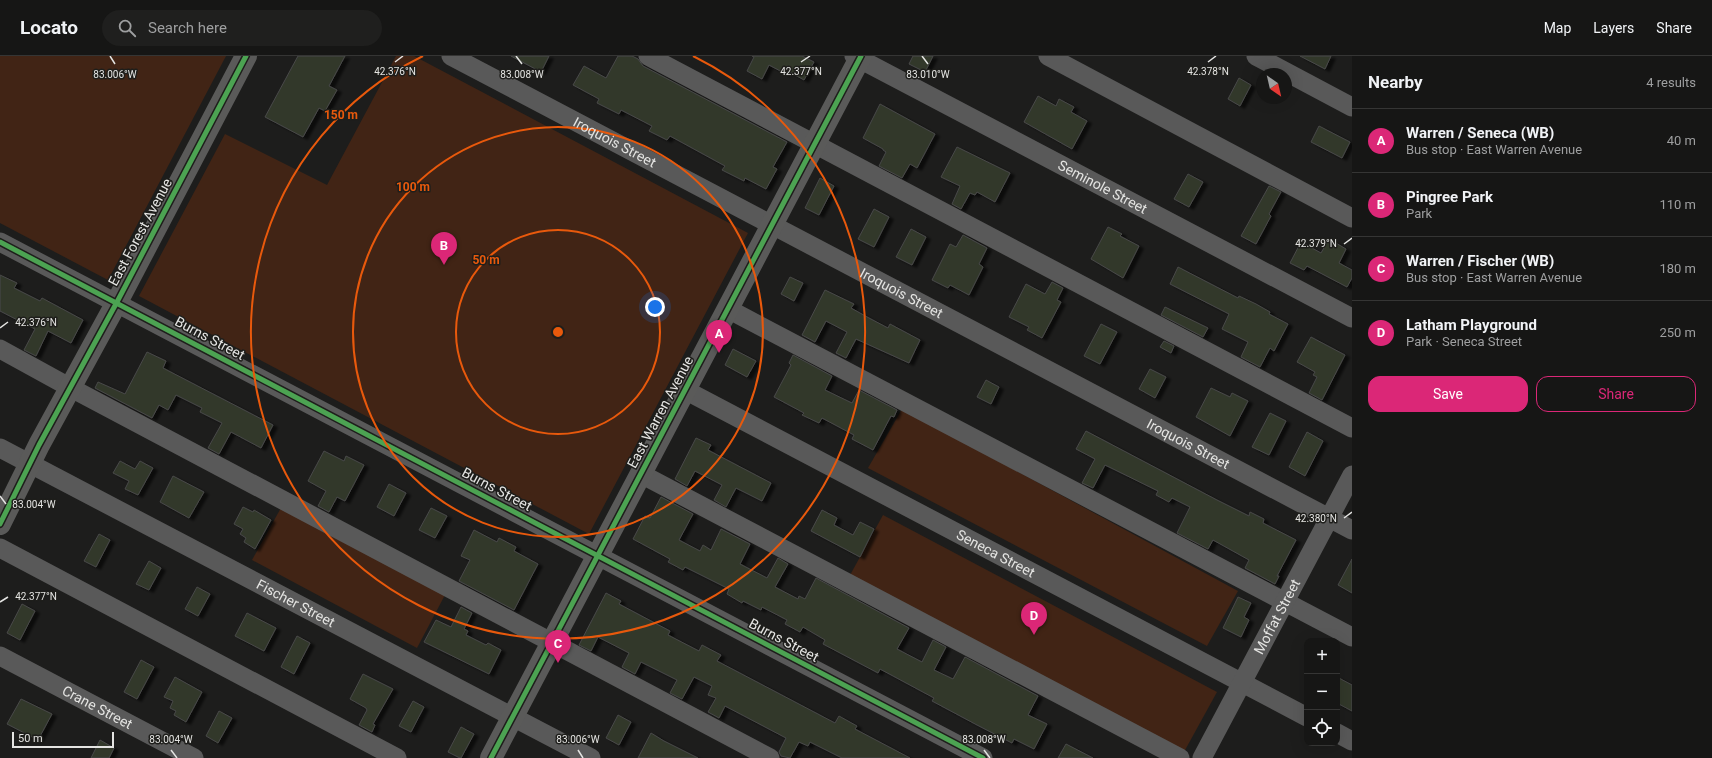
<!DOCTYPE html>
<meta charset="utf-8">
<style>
body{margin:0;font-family:Roboto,sans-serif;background:#1f1f1e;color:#f1f3f6}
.controls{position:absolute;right:12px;bottom:12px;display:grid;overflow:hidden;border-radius:8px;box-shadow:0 4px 16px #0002}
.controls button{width:36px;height:36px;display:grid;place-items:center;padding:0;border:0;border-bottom:1px solid #353534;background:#161615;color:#f1f3f6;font:20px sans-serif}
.compass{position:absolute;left:1256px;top:12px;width:36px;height:36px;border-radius:50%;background:#161615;box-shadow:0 4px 16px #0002;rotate:146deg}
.scale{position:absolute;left:12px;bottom:10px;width:102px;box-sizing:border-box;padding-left:4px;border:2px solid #e4e4e2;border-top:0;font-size:11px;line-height:14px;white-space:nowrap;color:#e4e4e2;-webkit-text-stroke:3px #1e1e1b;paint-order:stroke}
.you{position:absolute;left:655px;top:251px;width:14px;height:14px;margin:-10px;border:3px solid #fff;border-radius:50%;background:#1a73e8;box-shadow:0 0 0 6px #1a73e833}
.badge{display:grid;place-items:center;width:26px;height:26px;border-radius:50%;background:#db2777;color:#fff;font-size:13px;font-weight:700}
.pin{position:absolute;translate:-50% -33px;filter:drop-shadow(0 1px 2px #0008)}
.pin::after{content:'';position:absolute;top:21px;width:14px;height:12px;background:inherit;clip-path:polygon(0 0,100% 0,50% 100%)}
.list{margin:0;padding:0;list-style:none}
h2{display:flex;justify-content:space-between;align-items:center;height:52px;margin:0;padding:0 16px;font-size:17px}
h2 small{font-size:13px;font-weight:400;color:#9e9fa0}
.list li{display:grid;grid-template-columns:26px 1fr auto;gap:12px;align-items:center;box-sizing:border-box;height:64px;padding:0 16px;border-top:1px solid #353534}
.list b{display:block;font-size:15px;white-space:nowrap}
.list p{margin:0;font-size:13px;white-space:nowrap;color:#9e9fa0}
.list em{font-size:13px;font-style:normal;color:#9e9fa0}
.actions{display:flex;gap:8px;padding:12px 16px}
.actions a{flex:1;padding:9px 0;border:1px solid #db2777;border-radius:12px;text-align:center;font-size:14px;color:#db2777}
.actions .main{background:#db2777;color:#fff}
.icon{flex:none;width:22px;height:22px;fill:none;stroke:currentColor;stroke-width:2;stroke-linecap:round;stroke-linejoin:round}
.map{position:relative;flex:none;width:1352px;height:702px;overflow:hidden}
header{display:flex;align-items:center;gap:24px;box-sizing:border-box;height:56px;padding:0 20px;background:#161615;border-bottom:1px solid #353534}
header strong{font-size:19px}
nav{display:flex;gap:22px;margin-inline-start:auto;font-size:14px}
.search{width:280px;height:36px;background:#1f1f1e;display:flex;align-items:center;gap:10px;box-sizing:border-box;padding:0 14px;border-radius:22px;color:#9e9fa0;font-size:15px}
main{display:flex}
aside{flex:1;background:#161615}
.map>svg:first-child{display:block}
</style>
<header>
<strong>Locato</strong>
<div class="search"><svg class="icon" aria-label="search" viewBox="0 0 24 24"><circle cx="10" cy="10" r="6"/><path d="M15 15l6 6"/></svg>Search here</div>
<nav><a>Map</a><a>Layers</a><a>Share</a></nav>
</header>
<main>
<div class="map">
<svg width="1352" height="702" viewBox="0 0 1352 702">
<defs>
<filter id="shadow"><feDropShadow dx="4.5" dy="2.5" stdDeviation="1" flood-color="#0009"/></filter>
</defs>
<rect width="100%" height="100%" fill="#1d1d1c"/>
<g fill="#412415">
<path d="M0 0H226L108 224 0 167Z"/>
<path d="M396 0H414L748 177 589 478 139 240 225 78 327 129Z"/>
<path d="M902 353 1238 535 1207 590 868 412Z"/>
<path d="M282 450 446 537 417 592 252 504Z"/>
<path d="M883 459 1217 636 1184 696 849 521Z"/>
</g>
<g fill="#30372c" stroke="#494948" filter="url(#shadow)">
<path d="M298 0H345L329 30 337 34 325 55 319 52 303 81 265 61Z"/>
<path d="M511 0H549L541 16Z"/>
<path d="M618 0H632L638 3 643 10 787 86 773 111 777 113 766 133 745 122 744 125 722 114 725 110 670 80 667 84 649 75 652 70 621 54 619 58 597 47 599 43 573 29 584 10 606 22Z"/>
<path d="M752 0H802L814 6 804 24 788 15 786 18 769 9 762 23 747 15 754 1Z"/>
<path d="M913 0H933L925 16 909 8Z"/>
<path d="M1300 0H1331L1325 13Z"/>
<path d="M1239 22 1251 29 1240 50 1228 43Z"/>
<path d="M1038 40 1056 50 1059 43 1074 51 1071 56 1087 65 1072 93 1024 66Z"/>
<path d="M880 48 935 78 917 112 910 108 902 122 879 110 886 96 883 94V93L863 82Z"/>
<path d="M1319 70 1350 86 1342 102 1311 86Z"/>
<path d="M957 91 1010 117 995 146 977 136 975 139 970 137 961 153 952 148 960 130 941 121Z"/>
<path d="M1188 118 1203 126 1189 151 1174 143Z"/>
<path d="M820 122 834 130 819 159 805 152Z"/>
<path d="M1269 130 1281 136 1269 158 1271 160 1256 188 1241 180Z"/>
<path d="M874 153 889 161 874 191 858 183Z"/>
<path d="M1108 171 1122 178 1120 180 1139 190 1123 222 1091 203Z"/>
<path d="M911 173 926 181 912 209 896 201Z"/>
<path d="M963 179 987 192 979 208 983 211 969 239 950 229 948 232 932 224 950 188 956 191Z"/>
<path d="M1329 183 1346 193 1339 207 1352 214V222L1347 231 1307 210 1304 214 1290 207 1301 186 1321 197Z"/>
<path d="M1178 211 1238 242 1239 240 1256 248 1270 256 1269 258 1288 268 1274 295 1270 292 1260 311 1241 301 1248 286 1222 273 1229 258 1170 228Z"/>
<path d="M0 219 17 227 14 232 40 245 42 242 83 264 71 287 48 275 36 300 24 294 35 273 0 255Z"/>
<path d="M790 221 803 227 794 245 781 238Z"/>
<path d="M1052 226 1063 232 1057 244 1061 246 1042 282 1027 274 1029 271 1009 261 1026 228 1045 238Z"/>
<path d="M825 234 854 248 851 252 869 262 888 272 890 268 920 284 909 307 856 283 846 302 836 297 847 276 826 265 815 286 802 279Z"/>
<path d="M1165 251 1208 272 1203 281 1161 259Z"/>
<path d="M1101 268 1117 276 1100 308 1084 300Z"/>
<path d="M1311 281 1345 299 1322 344 1309 337 1317 321 1313 319 1315 316 1297 306Z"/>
<path d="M1164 285 1174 290 1171 297 1160 291Z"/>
<path d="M733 293 756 305 747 321 725 309Z"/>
<path d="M147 296 166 305 163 312 273 369 261 392 231 376 219 398 208 392 222 367 200 356 202 352 176 339 168 354 159 349 152 362 95 332 98 326 125 338Z"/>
<path d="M793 299 832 320 825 334 852 347 859 334 897 354 894 361 891 360 873 394 852 383 854 379 822 362 819 367 802 359 804 357 774 341 791 309 789 307Z"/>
<path d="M1150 313 1166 321 1155 342 1139 333Z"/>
<path d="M986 324 999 331 991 348 977 341Z"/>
<path d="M1211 332 1230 341 1232 337 1248 345 1230 380 1196 361Z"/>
<path d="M1270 357 1286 365 1269 399 1252 391Z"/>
<path d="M1086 375 1217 444 1249 460 1250 456 1264 463 1263 467 1296 484 1277 520H1279L1275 528 1245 512 1249 504 1213 484 1208 493 1177 477 1190 451 1172 442 1169 446 1156 439 1158 435 1105 409 1093 432 1082 427 1095 403 1076 393Z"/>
<path d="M1307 376 1323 385 1305 420 1289 411Z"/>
<path d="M696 382 711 389 708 394 771 427 762 445 736 432 726 451 714 444 722 429 695 415 687 430 675 423Z"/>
<path d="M324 395 344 405 346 400 364 409 345 445 337 441 329 456 318 450 326 435 308 425Z"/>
<path d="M120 405 135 413 140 405 153 412 138 439 125 433 129 425 113 417Z"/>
<path d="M173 420 204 436 189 462 160 446Z"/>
<path d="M389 428 406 437 394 460 377 451Z"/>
<path d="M661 441 693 458 679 484 700 495 703 489 711 494 721 473 750 488 740 508 767 522 778 502 788 508 775 531 798 543 799 540 805 543 816 522 909 572 897 593 922 606 933 584 946 591 934 614 953 623 965 601 1038 640 1028 659 1047 668 1034 693 1014 683 1012 687 977 669 932 645 934 642 880 613 878 617 823 588 825 584 803 571 800 576 785 568 787 564 762 551 761 554 743 545 742 547 727 538 729 533 685 511 683 514 668 506 670 503 633 483 645 460 650 462Z"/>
<path d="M243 451 253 456 254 454 271 464 255 493 244 486 246 482 240 478 243 473 234 468Z"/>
<path d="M431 452 447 460 435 482 419 474Z"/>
<path d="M822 454 837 462 834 469 853 479 860 466 874 473 860 501 811 475Z"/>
<path d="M474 474 497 486 499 482 516 491 514 495 538 508 514 554 459 525 470 504 461 500Z"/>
<path d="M99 478 110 484 96 511 84 505Z"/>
<path d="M1352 503V537L1338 529Z"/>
<path d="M149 505 161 512 149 534 136 528Z"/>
<path d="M197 531 210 538 198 560 185 553Z"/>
<path d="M606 537 621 545 619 548 670 575 668 579 699 595 702 589 721 599 717 605 835 667 839 660 857 670 855 673 910 702H842L810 686 808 690 799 686 790 702 781 700 779 696 786 682 725 650 719 662 708 656 716 642 708 639 712 630 694 621 682 643 670 637 677 624 641 606 635 618 622 611 629 597 598 581 591 595 579 589Z"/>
<path d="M1238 541 1251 547 1244 561 1249 564 1241 581 1223 572Z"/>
<path d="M22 548 35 555 20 584 7 577Z"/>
<path d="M461 551 472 557 464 573 468 575 466 579 486 589 488 587 501 594 489 618 424 586 436 564 451 571Z"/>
<path d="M247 557 276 572 264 595 235 580Z"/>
<path d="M297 580 310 587 294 618 281 611Z"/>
<path d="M141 604 154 611 137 643 124 636Z"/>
<path d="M363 618 393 633 373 668 375 669 372 676 359 669 367 654 366 652 350 643Z"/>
<path d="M175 621 202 636 186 666 174 659 176 655 170 652 173 645 164 641Z"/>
<path d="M1337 621 1352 629V655L1337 647Z"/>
<path d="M21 643 52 658 38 684 7 668Z"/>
<path d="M413 645 424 651 411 676 399 670Z"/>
<path d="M219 655 232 662 218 687 206 680Z"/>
<path d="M618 659 631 666 619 689 606 682Z"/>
<path d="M461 671 474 678 461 702H460L448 696Z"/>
<path d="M651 677 664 685 698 702H638Z"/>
<path d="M100 684 114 692 109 702H91Z"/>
<path d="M1066 688 1093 702H1058Z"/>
</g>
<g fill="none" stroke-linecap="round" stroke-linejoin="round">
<g stroke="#595959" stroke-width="19">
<path id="s1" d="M451 0 1352 474"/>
<path d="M648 0 1352 372"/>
<path id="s2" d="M854 0 1352 262"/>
<path d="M1048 0 1352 162"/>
<path d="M1256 0 1352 51"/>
<path d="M0 186 983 702"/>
<path d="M728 253 1352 581"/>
<path d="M0 293 71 332 770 702"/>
<path id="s3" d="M685 334 1307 661"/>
<path id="s4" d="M0 392 591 702"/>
<path d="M641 418 1180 702"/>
<path d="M0 492 397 702"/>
<path id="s5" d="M0 600 194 702"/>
<path d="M1337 677 1352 685"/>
<path id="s6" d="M1202 702 1352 419"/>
</g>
<g stroke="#5a5a59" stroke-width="22">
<path d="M0 468 39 389 117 246 246 0"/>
<path d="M491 702 861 0"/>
</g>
<defs>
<g id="cycleway">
<path d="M0 186 983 702"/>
<path d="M0 468 39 389 117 246 246 0"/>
<path d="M491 702 861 0"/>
</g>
</defs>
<use href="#cycleway" stroke="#1e1e1b" stroke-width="8"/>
<use href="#cycleway" stroke="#4ca352" stroke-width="5"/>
</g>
<path fill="none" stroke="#e4e4e2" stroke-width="1.5" d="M110 0 115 8M516 0 522 8M922 0 928 8M395 6 403 0M801 6 810 0M1208 6 1216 0M1344 188 1352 182M0 272 8 266M0 440 6 448M1344 462 1352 456M0 546 8 541M171 694 177 702M578 694 583 702M984 694 990 702"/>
<g fill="none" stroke="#e8590c" stroke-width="2">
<circle cx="558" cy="276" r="102"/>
<circle cx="558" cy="276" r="205"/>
<path d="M693 0A307 307 0 1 1 423 0"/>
</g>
<g text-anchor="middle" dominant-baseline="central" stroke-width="3" stroke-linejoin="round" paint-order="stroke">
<g font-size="14" fill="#e4e4e2" stroke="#1e1e1b">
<text stroke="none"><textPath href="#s1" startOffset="185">Iroquois Street</textPath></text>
<text stroke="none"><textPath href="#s2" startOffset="281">Seminole Street</textPath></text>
<text transform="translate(140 176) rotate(-62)">East Forest Avenue</text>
<text stroke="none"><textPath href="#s1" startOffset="509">Iroquois Street</textPath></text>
<text transform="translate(210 282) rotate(28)">Burns Street</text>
<text transform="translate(660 356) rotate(-62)">East Warren Avenue</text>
<text stroke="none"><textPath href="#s1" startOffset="833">Iroquois Street</textPath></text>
<text transform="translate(497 433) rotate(28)">Burns Street</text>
<text stroke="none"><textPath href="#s3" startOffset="351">Seneca Street</textPath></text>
<text stroke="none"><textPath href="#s4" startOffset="334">Fischer Street</textPath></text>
<text stroke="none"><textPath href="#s6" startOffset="160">Moffat Street</textPath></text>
<text transform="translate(784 584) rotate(28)">Burns Street</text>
<text stroke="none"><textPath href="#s5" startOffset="110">Crane Street</textPath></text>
</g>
</g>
<g font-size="10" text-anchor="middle" fill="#e4e4e2" stroke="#1e1e1b" stroke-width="3" stroke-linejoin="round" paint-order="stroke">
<text x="395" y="19">42.376°N</text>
<text x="801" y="19">42.377°N</text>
<text x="1208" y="19">42.378°N</text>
<text x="115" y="22">83.006°W</text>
<text x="928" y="22">83.010°W</text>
<text x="522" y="22">83.008°W</text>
<text x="1316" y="191">42.379°N</text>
<text x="36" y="270">42.376°N</text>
<text x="34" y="452">83.004°W</text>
<text x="1316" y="466">42.380°N</text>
<text x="36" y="544">42.377°N</text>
<text x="171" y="687">83.004°W</text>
<text x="578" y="687">83.006°W</text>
<text x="984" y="687">83.008°W</text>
</g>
<circle cx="558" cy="276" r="6" fill="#e8590c" stroke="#1e1e1b" stroke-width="2"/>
<g font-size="12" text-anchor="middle" font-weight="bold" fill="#e8590c" stroke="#1e1e1b" stroke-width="3" stroke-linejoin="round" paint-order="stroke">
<text x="341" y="63">150 m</text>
<text x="413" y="135">100 m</text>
<text x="486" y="208">50 m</text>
</g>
</svg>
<div class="controls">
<button>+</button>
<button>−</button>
<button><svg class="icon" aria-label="locate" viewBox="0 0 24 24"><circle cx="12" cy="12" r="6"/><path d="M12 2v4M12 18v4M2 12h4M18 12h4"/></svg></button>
</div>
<svg class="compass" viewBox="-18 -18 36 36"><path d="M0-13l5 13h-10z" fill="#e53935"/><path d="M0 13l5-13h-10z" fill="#9e9fa0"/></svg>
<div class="scale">50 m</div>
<div class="you"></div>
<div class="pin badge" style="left:719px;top:297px">A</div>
<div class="pin badge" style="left:444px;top:209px">B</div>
<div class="pin badge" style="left:558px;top:607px">C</div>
<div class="pin badge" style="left:1034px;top:579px">D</div>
</div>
<aside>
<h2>Nearby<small>4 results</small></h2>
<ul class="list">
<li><span class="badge">A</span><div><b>Warren / Seneca (WB)</b><p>Bus stop · East Warren Avenue</p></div><em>40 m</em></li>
<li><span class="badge">B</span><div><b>Pingree Park</b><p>Park</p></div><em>110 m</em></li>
<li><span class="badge">C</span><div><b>Warren / Fischer (WB)</b><p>Bus stop · East Warren Avenue</p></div><em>180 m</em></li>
<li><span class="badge">D</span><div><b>Latham Playground</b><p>Park · Seneca Street</p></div><em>250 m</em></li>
</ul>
<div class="actions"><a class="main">Save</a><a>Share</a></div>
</aside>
</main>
